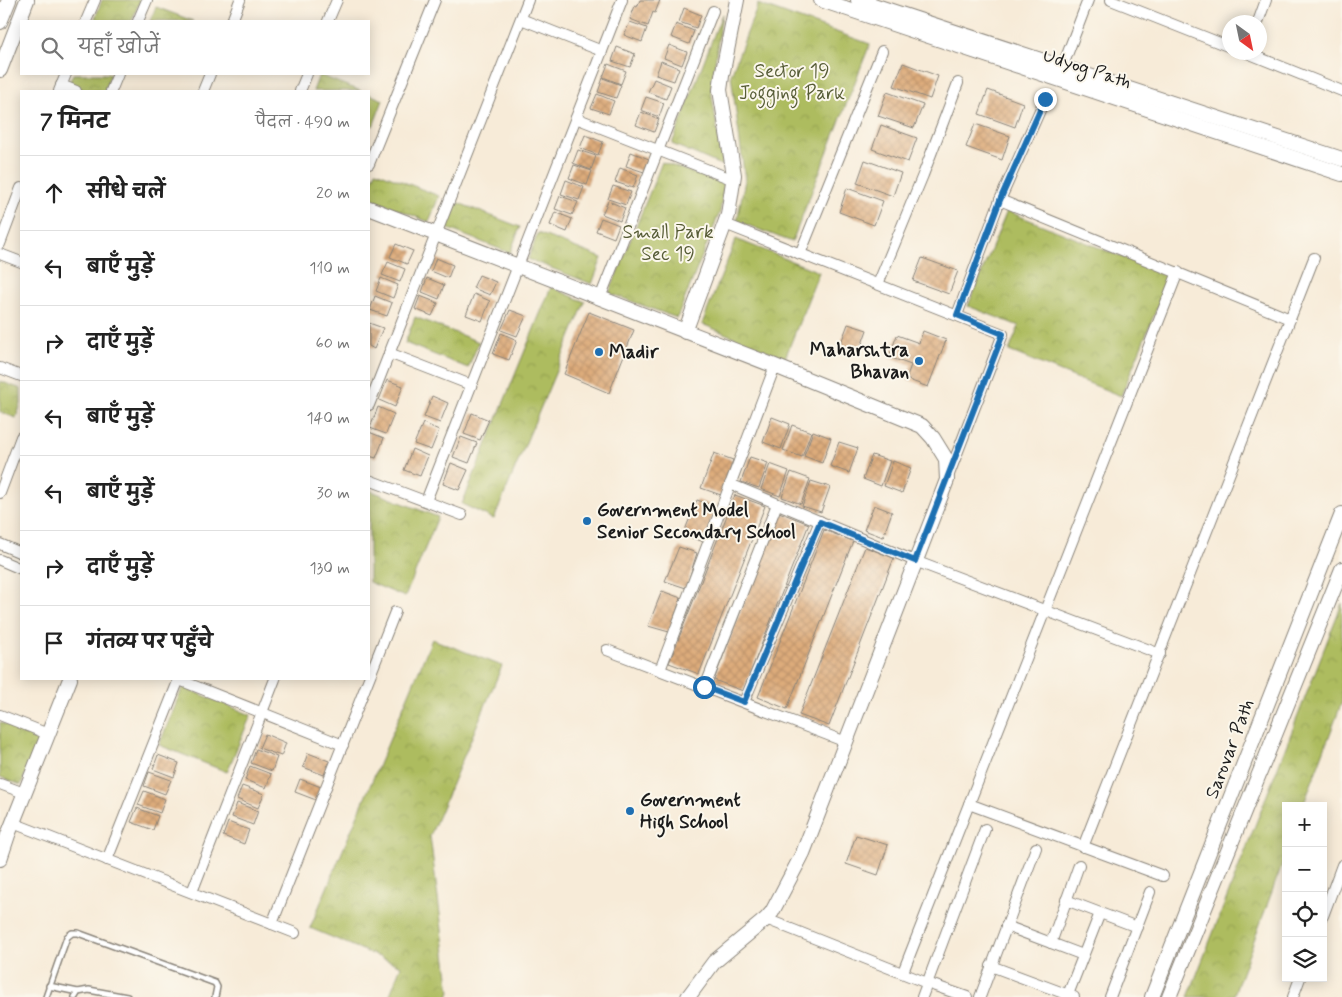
<!DOCTYPE html>
<html lang="hi">
<meta charset="utf-8">
<style>
body{margin:0;font-family:Mynerve,"Playpen Sans Deva",sans-serif;background:#f2f2f2;color:#222}
.controls{position:absolute;right:15px;bottom:15px;display:grid;overflow:hidden;border-radius:0px;box-shadow:0 2px 12px #0003}
.controls button{width:45px;height:45px;display:grid;place-items:center;padding:0;border:0;border-bottom:1px solid #e0e0e0;background:#fff;color:#222;font:25px sans-serif}
.compass{position:absolute;left:1222px;top:15px;width:45px;height:45px;border-radius:50%;background:#fff;box-shadow:0 2px 12px #0003;rotate:147deg}
.stop{position:absolute;width:15px;height:15px;margin:-11px;border:4px solid #1f6fb2;border-radius:50%;background:#fff}
.stop.end{background:#1f6fb2;border-color:#fff;box-shadow:0 1px 5px #0008}
.list{margin:0;padding:0;list-style:none}
h2{display:flex;justify-content:space-between;align-items:center;height:65px;margin:0;padding:0 20px;font-size:21px}
h2 small{font-size:16px;font-weight:400;color:#767676}
.list li{display:grid;grid-template-columns:32px 1fr auto;gap:15px;align-items:center;box-sizing:border-box;height:75px;padding:0 20px;border-top:1px solid #e0e0e0}
.list b{display:block;font-size:19px;white-space:nowrap}
.list em{font-size:16px;font-style:normal;color:#767676}
.icon{flex:none;width:28px;height:28px;fill:none;stroke:currentColor;stroke-width:2;stroke-linecap:round;stroke-linejoin:round}
.map{position:relative;flex:none;width:1342px;height:997px;overflow:hidden}
.search{position:absolute;background:#fff;box-shadow:0 2px 12px #0003;left:20px;top:20px;width:350px;height:55px;display:flex;align-items:center;gap:12px;box-sizing:border-box;padding:0 18px;border-radius:0px;color:#767676;font-size:19px}
.panel{position:absolute;background:#fff;box-shadow:0 2px 12px #0003;left:20px;top:90px;width:350px;height:590px;border-radius:0px}
.map>svg:first-child{display:block}
</style>
<div class="map">
<svg width="1342" height="997" viewBox="0 0 1342 997">
<defs>
<pattern id="park-crowns" width="20" height="18" patternUnits="userSpaceOnUse" patternTransform="scale(1.25)"><rect width="20" height="18" fill="#adbc5e"/><path d="M2 6a3 3 0 1 1 6 0M12 15a3 3 0 1 1 6 0" fill="none" stroke="#94a151"/></pattern>
<pattern id="building-cross-hatch" width="8" height="8" patternUnits="userSpaceOnUse" patternTransform="scale(1.25)"><rect width="8" height="8" fill="#ddac7c"/><path d="M0 0l8 8M0 8l8-8" fill="none" stroke="#bd936b"/></pattern>
</defs>
<rect width="100%" height="100%" fill="#fbf7ec"/>
<filter id="ink" filterUnits="userSpaceOnUse"><feTurbulence type="fractalNoise" baseFrequency=".02" numOctaves="2"/><feDisplacementMap in="SourceGraphic" scale="10" xChannelSelector="R" yChannelSelector="G"/><feConvolveMatrix kernelMatrix="1 2 1 2 8 2 1 2 1" color-interpolation-filters="sRGB"/></filter>
<filter id="wash" filterUnits="userSpaceOnUse"><feTurbulence type="fractalNoise" baseFrequency=".0096" numOctaves="4" result="noise"/><feDisplacementMap in="SourceGraphic" scale="20" xChannelSelector="R" yChannelSelector="G"/><feGaussianBlur stdDeviation="1.12" result="paint"/><feColorMatrix in="noise" values="0 0 0 0 0 0 0 0 0 0 0 0 0 0 0 0 0 1.4 0 .05"/><feComposite in="paint" operator="in"/></filter>
<g filter="url(#wash)">
<rect width="100%" height="100%" fill="#f7ebd8"/>
<g fill="url(#park-crowns)" stroke="#646c3d">
<path d="M102 0H140L132 21H94Z"/>
<path d="M758 4 870 44 792 242 737 221 745 180 731 75Z"/>
<path d="M156 7 193 21H150Z"/>
<path d="M722 14 711 90 723 166 672 144Z"/>
<path d="M73 74H111L104 91H88L68 85Z"/>
<path d="M319 75 361 91H313Z"/>
<path d="M369 94 383 100 373 126 369 124Z"/>
<path d="M662 162 724 184 720 212 677 318 609 293Z"/>
<path d="M376 171 439 196 429 222 369 198V188Z"/>
<path d="M456 202 520 227 510 253 446 228Z"/>
<path d="M1007 211 1170 276 1121 396 1009 351 1019 326 968 306Z"/>
<path d="M538 233 602 258 592 284 528 259Z"/>
<path d="M736 239 819 272 785 358 702 324Z"/>
<path d="M551 287 585 302 494 519 462 504Z"/>
<path d="M415 317 479 342 468 368 405 343Z"/>
<path d="M0 381 21 389V404L16 418 0 412Z"/>
<path d="M369 490 438 517 405 597 369 582Z"/>
<path d="M1342 603V702L1303 806H1286V854L1233 997H1188Z"/>
<path d="M432 639 502 666 430 836 450 992 448 997H389L401 966 310 928Z"/>
<path d="M183 687 251 715 227 772 159 745Z"/>
<path d="M0 722 40 738 21 785 0 777Z"/>
</g>
<g id="blocks">
<g fill="url(#building-cross-hatch)">
<path d="M640 0H660L655 13 653 12 648 26 630 19 635 6 637 7Z"/>
<path d="M684 8 701 15 696 28 679 22Z"/>
<path d="M630 22 647 28 642 42 624 35Z"/>
<path d="M676 24 694 31 689 44 671 37Z"/>
<path d="M669 45 687 52 682 65 664 58Z"/>
<path d="M617 47 635 54 630 67 612 61Z"/>
<path d="M661 61 679 68 674 81 656 75Z"/>
<path d="M903 63 938 76 930 99 894 86Z"/>
<path d="M608 64 626 71 621 84 603 77Z"/>
<path d="M603 78 621 85 616 98 598 92Z"/>
<path d="M654 79 671 86 666 99 648 92Z"/>
<path d="M988 90 1023 103 1015 127 979 114Z"/>
<path d="M887 92 923 105 914 128 878 116Z"/>
<path d="M597 94 614 101 609 114 591 108Z"/>
<path d="M646 97 664 103 659 117 641 110Z"/>
<path d="M641 112 659 119 654 132 636 125Z"/>
<path d="M975 124 1010 136 1002 160 966 147Z"/>
<path d="M881 125 917 138 908 162 872 149Z"/>
<path d="M585 135 603 142 598 155 580 148Z"/>
<path d="M578 150 596 156 591 170 573 163Z"/>
<path d="M631 152 649 159 644 172 626 166Z"/>
<path d="M865 160 901 173 893 196 857 183Z"/>
<path d="M574 165 592 171 587 185 569 178Z"/>
<path d="M620 168 638 175 633 188 615 182Z"/>
<path d="M566 180 584 187 579 200 561 194Z"/>
<path d="M613 186 631 192 626 205 608 199Z"/>
<path d="M847 188 883 201 874 225 839 212Z"/>
<path d="M560 196 578 202 572 215 555 209Z"/>
<path d="M608 201 625 208 620 221 602 214Z"/>
<path d="M555 212 572 219 567 232 550 225Z"/>
<path d="M601 218 619 225 614 238 596 231Z"/>
<path d="M396 244 413 251 407 264 390 257Z"/>
<path d="M436 258 453 265 448 278 431 271Z"/>
<path d="M922 258 958 271 949 294 913 281Z"/>
<path d="M388 262 405 269 400 282 382 275Z"/>
<path d="M479 275 496 282 490 295 473 288Z"/>
<path d="M381 278 398 285 393 298 376 291Z"/>
<path d="M427 278 444 285 439 299 422 292Z"/>
<path d="M474 294 490 301 482 321 466 315Z"/>
<path d="M375 296 392 303 387 316 370 310Z"/>
<path d="M420 296 438 303 432 316 415 309Z"/>
<path d="M510 310 526 316 517 336 501 330Z"/>
<path d="M589 312 634 330 609 393 564 374Z"/>
<path d="M369 323 383 328 374 349 369 346Z"/>
<path d="M848 324 867 330 858 355 839 348Z"/>
<path d="M923 331 946 340 928 387 906 379 911 365 889 357 897 335 919 343Z"/>
<path d="M501 333 517 340 509 360 493 354Z"/>
<path d="M387 380 403 386 395 407 379 400Z"/>
<path d="M432 396 448 403 440 423 424 417Z"/>
<path d="M378 407 394 414 386 434 370 428Z"/>
<path d="M472 413 489 420 480 440 464 434Z"/>
<path d="M772 417 790 424 781 449 763 442Z"/>
<path d="M423 423 439 430 431 450 414 444Z"/>
<path d="M792 425 811 432 802 457 783 450Z"/>
<path d="M813 431 831 438 822 463 804 456Z"/>
<path d="M369 432 384 438 376 458 369 456Z"/>
<path d="M461 437 477 443 469 463 453 457Z"/>
<path d="M839 442 858 448 849 473 830 466Z"/>
<path d="M412 449 428 456 420 476 404 470Z"/>
<path d="M714 453 733 460 721 495 701 488Z"/>
<path d="M872 455 890 461 881 486 863 479Z"/>
<path d="M750 457 768 463 759 488 741 482Z"/>
<path d="M893 461 911 468 902 493 884 486Z"/>
<path d="M451 463 468 470 459 490 443 484Z"/>
<path d="M770 464 789 471 780 496 761 489Z"/>
<path d="M791 472 810 479 801 504 782 497Z"/>
<path d="M811 481 830 487 821 512 802 506Z"/>
<path d="M735 495 765 506 699 674 669 663Z"/>
<path d="M697 500 716 507 704 542 683 535Z"/>
<path d="M874 505 892 512 883 537 864 530Z"/>
<path d="M779 512 809 524 743 691 714 680Z"/>
<path d="M824 530 853 541 787 709 758 697Z"/>
<path d="M679 547 697 553 686 588 665 581Z"/>
<path d="M865 547 894 558 829 726 799 715Z"/>
<path d="M662 591 681 598 669 632 648 626Z"/>
<path d="M265 734 286 743 281 756 259 748Z"/>
<path d="M256 749 277 757 272 771 251 763Z"/>
<path d="M308 753 329 761 324 775 303 767Z"/>
<path d="M158 755 179 763 174 777 153 769Z"/>
<path d="M250 766 271 774 266 788 245 780Z"/>
<path d="M149 772 171 780 165 794 144 786Z"/>
<path d="M300 779 321 787 316 800 295 792Z"/>
<path d="M242 786 264 794 258 808 237 799Z"/>
<path d="M144 791 165 799 160 813 138 805Z"/>
<path d="M237 803 258 811 253 825 232 817Z"/>
<path d="M137 808 158 816 153 830 131 822Z"/>
<path d="M228 822 249 830 244 844 223 836Z"/>
<path d="M856 835 888 845 878 875 846 864Z"/>
</g>
</g>
</g>
<g filter="url(#ink)">
<use href="#blocks" fill-opacity="0" stroke="#8a847a" stroke-width="1"/>
<g fill="none" stroke-linecap="round" stroke-linejoin="round">
<defs>
<g id="lane">
<path d="M49 986 78 992"/>
<path d="M46 997 67 937 72 933H78L215 983 217 987 215 997"/>
<path d="M75 997 78 992 89 990 127 997"/>
</g>
<g id="street">
<path d="M1111 0 1230 47"/>
<path d="M521 19 602 51"/>
<path d="M86 21 95 0"/>
<path d="M138 21 147 0"/>
<path d="M232 21 240 0"/>
<path d="M328 21 337 0"/>
<path d="M1258 22 1266 0"/>
<path d="M1245 52 1342 91"/>
<path d="M1062 68 1088 0"/>
<path d="M61 85 76 91"/>
<path d="M59 91 66 74"/>
<path d="M111 91 118 74"/>
<path d="M203 91 210 74"/>
<path d="M300 91 307 74"/>
<path d="M576 118 734 180"/>
<path d="M369 164 435 0"/>
<path d="M1000 200 1290 319"/>
<path d="M725 224 1003 334 948 477"/>
<path d="M0 244 21 188"/>
<path d="M0 254 21 262"/>
<path d="M800 254 882 51"/>
<path d="M878 284 923 175 958 83"/>
<path d="M600 298 713 11"/>
<path d="M957 315 1000 200 1045 99"/>
<path d="M389 353 471 385"/>
<path d="M0 368 21 376"/>
<path d="M369 405 528 0"/>
<path d="M369 480 462 515"/>
<path d="M730 484 915 561 1160 654"/>
<path d="M0 493 21 437"/>
<path d="M426 501 622 0"/>
<path d="M0 544 21 553"/>
<path d="M0 560 21 569"/>
<path d="M607 650 846 742"/>
<path d="M660 670 775 366"/>
<path d="M177 679 343 745"/>
<path d="M705 687 777 504"/>
<path d="M744 702 820 521"/>
<path d="M0 715 48 734"/>
<path d="M0 784 24 793"/>
<path d="M969 804 1163 876"/>
<path d="M13 823 295 933"/>
<path d="M1083 847 1314 258"/>
<path d="M107 860 179 679"/>
<path d="M192 892 275 679"/>
<path d="M1066 900 1137 927"/>
<path d="M1323 916 1342 865"/>
<path d="M766 919 927 983 967 997"/>
<path d="M272 924 395 612"/>
<path d="M1006 926 1083 955"/>
<path d="M1051 943 1079 865"/>
<path d="M991 966 1074 997"/>
<path d="M903 972 1178 272"/>
<path d="M922 997 985 829"/>
<path d="M980 997 1036 848"/>
<path d="M1067 997 1100 913"/>
<path d="M1110 997 1150 892"/>
<path d="M1293 997 1300 978"/>
</g>
<g id="secondary">
<path d="M821 0 1342 174"/>
<path d="M858 0 1342 159"/>
<path d="M0 22 9 0"/>
<path d="M0 70 27 0"/>
<path d="M369 208 775 366 922 426 933 438 946 459 947 480 803 853 772 912 766 919 714 962 688 997"/>
<path d="M685 332 728 215 734 175 720 90 722 76 737 0"/>
<path d="M0 859 8 835 70 679"/>
<path d="M1152 997 1342 514"/>
<path d="M1169 997 1342 569"/>
</g>
</defs>
<use href="#lane" stroke="#8a847a" stroke-width="8"/>
<use href="#street" stroke="#8a847a" stroke-width="12"/>
<use href="#secondary" stroke="#8a847a" stroke-width="16"/>
<use href="#lane" stroke="#fff" stroke-width="5"/>
<use href="#street" stroke="#fff" stroke-width="10"/>
<use href="#secondary" stroke="#fff" stroke-width="14"/>
</g>
</g>
<g fill="none" stroke-linecap="round" stroke-linejoin="round" filter="url(#ink)">
<path stroke="#1f6fb2" stroke-width="6" d="M704 687 744 702 820 522 915 561 1003 334 957 315 1000 200 1045 99"/>
</g>
<g fill="#1f6fb2" stroke="#fbf7ec" stroke-width="2">
<circle cx="599" cy="352" r="5"/>
<circle cx="919" cy="361" r="5"/>
<circle cx="587" cy="521" r="5"/>
<circle cx="630" cy="811" r="5"/>
</g>
<g text-anchor="middle" dominant-baseline="central" stroke-width="4" stroke-linejoin="round" paint-order="stroke">
<g font-size="19" fill="#1c1c1c" stroke="#fbf7ec">
<text transform="translate(1087 69) rotate(18)">Udyog Path</text>
<text transform="translate(1230 749) rotate(-69)">Sarovar Path</text>
</g>
<g font-size="19" fill="#565c36" stroke="#fbf7ec">
<text x="792" y="71">Sector 19<tspan x="792" dy="22">Jogging Park</tspan></text>
<text x="668" y="232">Small Park<tspan x="668" dy="22">Sec 19</tspan></text>
</g>
<g font-size="19" font-weight="bold" fill="#1c1c1c" stroke="#fbf7ec" text-anchor="start">
<text x="909" y="350" text-anchor="end">Maharshtra<tspan x="909" dy="22">Bhavan</tspan></text>
<text x="609" y="352">Madir</text>
<text x="597" y="510">Government Model<tspan x="597" dy="22">Senior Secondary School</tspan></text>
<text x="640" y="800">Government<tspan x="640" dy="22">High School</tspan></text>
</g>
</g>
</svg>
<div class="controls">
<button>+</button>
<button>−</button>
<button><svg class="icon" aria-label="locate" viewBox="0 0 24 24"><circle cx="12" cy="12" r="6"/><path d="M12 2v4M12 18v4M2 12h4M18 12h4"/></svg></button>
<button><svg class="icon" aria-label="layers" viewBox="0 0 24 24"><path d="M12 4l9 5-9 5-9-5zM3 14l9 5 9-5"/></svg></button>
</div>
<svg class="compass" viewBox="-18 -18 36 36"><path d="M0-13l5 13h-10z" fill="#e53935"/><path d="M0 13l5-13h-10z" fill="#767676"/></svg>
<div class="stop" style="left:704px;top:687px"></div>
<div class="stop end" style="left:1045px;top:99px"></div>
<div class="search"><svg class="icon" aria-label="search" viewBox="0 0 24 24"><circle cx="10" cy="10" r="6"/><path d="M15 15l6 6"/></svg>यहाँ खोजें</div>
<section class="panel">
<h2>7 मिनट<small>पैदल · 490 m</small></h2>
<ul class="list">
<li><svg class="icon" aria-label="ahead" viewBox="0 0 24 24"><path d="M12 20V5M6 11l6-6 6 6"/></svg><div><b>सीधे चलें</b></div><em>20 m</em></li>
<li><svg class="icon" aria-label="left" viewBox="0 0 24 24"><path d="M17 20v-9H6M10 6l-5 5 5 5"/></svg><div><b>बाएँ मुड़ें</b></div><em>110 m</em></li>
<li><svg class="icon" aria-label="right" viewBox="0 0 24 24"><path d="M7 20v-9h11M14 6l5 5-5 5"/></svg><div><b>दाएँ मुड़ें</b></div><em>60 m</em></li>
<li><svg class="icon" aria-label="left" viewBox="0 0 24 24"><path d="M17 20v-9H6M10 6l-5 5 5 5"/></svg><div><b>बाएँ मुड़ें</b></div><em>140 m</em></li>
<li><svg class="icon" aria-label="left" viewBox="0 0 24 24"><path d="M17 20v-9H6M10 6l-5 5 5 5"/></svg><div><b>बाएँ मुड़ें</b></div><em>30 m</em></li>
<li><svg class="icon" aria-label="right" viewBox="0 0 24 24"><path d="M7 20v-9h11M14 6l5 5-5 5"/></svg><div><b>दाएँ मुड़ें</b></div><em>130 m</em></li>
<li><svg class="icon" aria-label="arrive" viewBox="0 0 24 24"><path d="M6 21V4h12l-3 4 3 4H6"/></svg><div><b>गंतव्य पर पहुँचे</b></div></li>
</ul>
</section>
</div>
